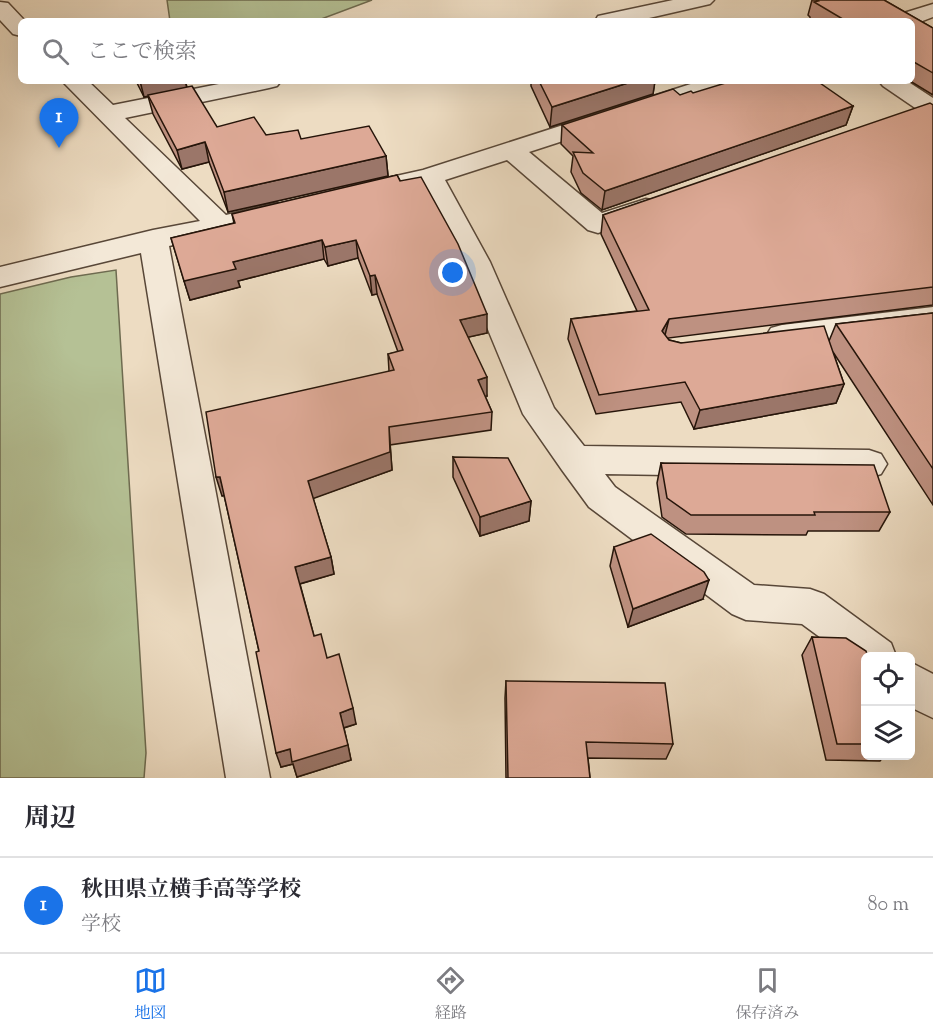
<!DOCTYPE html>
<html lang="ja">
<meta charset="utf-8">
<style>
body{margin:0;font-family:"Sorts Mill Goudy","Noto Serif JP",serif;background:#f2f2f3;color:#2b2b33}
.controls{position:absolute;right:18px;bottom:18px;display:grid;overflow:hidden;border-radius:9px;box-shadow:0 6px 24px #0002}
.controls button{width:54px;height:54px;display:grid;place-items:center;padding:0;border:0;border-bottom:2px solid #e1e1e2;background:#fff;color:#2b2b33;font:30px sans-serif}
.you{position:absolute;left:453px;top:273px;width:21px;height:21px;margin:-15px;border:4px solid #fff;border-radius:50%;background:#1a73e8;box-shadow:0 0 0 9px #1a73e833}
.badge{display:grid;place-items:center;width:39px;height:39px;border-radius:50%;background:#1a73e8;color:#fff;font-size:20px;font-weight:700}
.pin{position:absolute;translate:-50% -50px;filter:drop-shadow(0 2px 3px #0008)}
.pin::after{content:'';position:absolute;top:32px;width:21px;height:18px;background:inherit;clip-path:polygon(0 0,100% 0,50% 100%)}
.list{margin:0;padding:0;list-style:none}
h2{display:flex;justify-content:space-between;align-items:center;height:78px;margin:0;padding:0 24px;font-size:26px}
h2 small{font-size:20px;font-weight:400;color:#7c7c81}
.list li{display:grid;grid-template-columns:39px 1fr auto;gap:18px;align-items:center;box-sizing:border-box;height:96px;padding:0 24px;border-top:2px solid #e1e1e2}
.list b{display:block;font-size:22px;white-space:nowrap}
.list p{margin:0;font-size:20px;white-space:nowrap;color:#7c7c81}
.list em{font-size:20px;font-style:normal;color:#7c7c81}
.icon{flex:none;width:33px;height:33px;fill:none;stroke:currentColor;stroke-width:2;stroke-linecap:round;stroke-linejoin:round}
.map{position:relative;flex:none;width:933px;height:778px;overflow:hidden}
.search{position:absolute;background:#fff;box-shadow:0 6px 24px #0002;left:18px;right:18px;top:18px;height:66px;display:flex;align-items:center;gap:15px;box-sizing:border-box;padding:0 21px;border-radius:9px;color:#7c7c81;font-size:22px}
.sheet{height:174px;background:#fff}
nav{display:flex;justify-content:space-around;align-items:center;box-sizing:border-box;height:84px;border-top:2px solid #e1e1e2;background:#fff;font-size:16px;color:#7c7c81}
nav a{display:grid;justify-items:center;gap:3px}
nav .on{color:#1a73e8}
.map>svg:first-child{display:block}
</style>
<div class="map">
<svg width="933" height="778" viewBox="0 0 933 778">
<rect width="100%" height="100%" fill="#eddcc2"/>
<filter id="stains"><feTurbulence type="fractalNoise" baseFrequency=".00333" numOctaves="4"/><feColorMatrix values="0 0 0 0 .2 0 0 0 0 .09 0 0 0 0 .02 0 0 0 .5 -.17"/></filter>
<radialGradient id="worn" r=".72"><stop offset=".6" stop-color="#630" stop-opacity="0"/><stop offset="1" stop-color="#630" stop-opacity=".3"/></radialGradient>
<g fill="#b5c195" stroke="#6e6b50" stroke-width="1.5">
<path d="M167 0H372L316 21H170Z"/>
<path d="M116 270 146 753 144 778H0V294L71 277Z"/>
</g>
<g fill="none" stroke-linecap="round" stroke-linejoin="round">
<defs>
<g id="street">
<path d="M673 0H714L710 4 636 21H595L598 16Z"/>
<path d="M0 2 8 3 25 21H21V36L13 34 0 20Z"/>
<path d="M933 4V17L912 25V21H891L894 16Z"/>
<path d="M62 81H88L113 105 234 81H281L277 86 269 88 125 118 226 215 276 203 286 206 290 212 286 218 169 246 270 778H226L141 253 0 287V267L153 230 200 221Z"/>
<path d="M700 81H736L732 86 529 152 602 213 646 199 656 201 660 207 656 213 598 233 588 230 507 160 445 180 490 262 554 408 584 446 869 450 881 454 887 464 881 474 869 478 605 474 615 487 754 585 810 589 824 594 891 643 896 656H866V671L802 624 746 620 732 614 589 507 562 470 523 414 460 262 422 186 378 196 369 194 365 188 369 182 423 170Z"/>
<path d="M879 81H907L933 98V116L924 114 883 86Z"/>
<path d="M933 307V329L782 347 771 344 766 336 771 328 782 325Z"/>
<path d="M910 662 933 674V718L910 707Z"/>
</g>
</defs>
<use href="#street" stroke="#584738" stroke-width="3"/>
<use href="#street" fill="#f3e8d7" fill-rule="evenodd"/>
</g>
<g fill="#be9181" stroke="#26150a" stroke-width="1.5">
<path d="M812 0H884L933 28V95L910 81H912V21H812L810 20V17L808 15Z"/>
<path d="M136 81H185L187 87 217 127 266 135 301 139 386 156 388 176 228 212 209 162 182 169 153 114 148 96 144 97Z"/>
<path d="M531 81H655L653 94 550 127 531 86Z"/>
<path d="M693 93 853 106 846 125 602 210 581 193 571 172 573 156 561 144 562 125 680 95Z"/>
<path d="M933 105V305L668 338 669 340 681 343 829 341 836 324 933 313V505L833 352 844 384 836 403 694 429 681 402 596 414 568 339 571 319 637 311 601 234 603 215Z"/>
<path d="M397 175 487 333 468 337 487 396H485L492 412 491 430 390 445 392 470 313 498 331 557 334 574 300 584 314 636 327 658 356 724 344 728 351 760 297 777 293 764 281 767 259 651 224 495 222 496 389 371 388 354 398 352 377 294 372 295 358 258 328 266 324 259 238 281 240 287 190 300 171 238 234 223 232 214Z"/>
<path d="M453 457 531 501 529 521 480 536 453 477Z"/>
<path d="M661 463 890 512 879 531H808L806 535 686 534 662 517 657 483Z"/>
<path d="M614 547 703 599 628 627 610 566Z"/>
<path d="M812 637 866 657V756H884L880 761 826 760 802 655Z"/>
<path d="M506 681 673 744 666 759 588 758 590 778H506L505 698Z"/>
</g>
<g fill="#9b7669" stroke="#26150a" stroke-width="1.5">
<path d="M140 81H185L187 88 144 97Z"/>
<path d="M634 81H655L653 94 550 127 552 107Z"/>
<path d="M853 106 846 125 602 210 605 191Z"/>
<path d="M205 142 209 162 182 169 177 150Z"/>
<path d="M386 156 388 176 228 212 224 192Z"/>
<path d="M322 240 324 259 238 281 240 287 190 300 184 281 233 262Z"/>
<path d="M356 240 358 258 328 266 325 247Z"/>
<path d="M375 275 377 294 372 295 370 276Z"/>
<path d="M487 314V333L460 339V320Z"/>
<path d="M669 319 664 339 662 331Z"/>
<path d="M487 377V396L478 398V380Z"/>
<path d="M844 384 836 403 694 429 700 410Z"/>
<path d="M389 427 392 470 312 499 308 481Z"/>
<path d="M216 477H220L225 495 222 496Z"/>
<path d="M531 501 529 521 480 536V517Z"/>
<path d="M331 557 334 574 299 584 295 567Z"/>
<path d="M709 580 703 599 628 627 633 609Z"/>
<path d="M353 708 356 724 343 728 340 713Z"/>
<path d="M348 745 351 760 297 777 293 764 281 767 276 753 290 749Z"/>
</g>
<g fill="#dda996" stroke="#26150a" stroke-width="1.5">
<path d="M816 0H884L933 28V73L912 61V21H846L814 2 818 1Z"/>
<path d="M539 81H634L552 107Z"/>
<path d="M732 81H817L853 106 605 191 583 173 573 152 593 153 562 125 673 89 680 95 691 91 693 93Z"/>
<path d="M192 86 217 127 254 117 266 135 298 130 301 139 369 126 386 156 224 192 205 142 177 150 148 95Z"/>
<path d="M930 103 933 105V287L669 319 662 331 669 340 681 343 824 326 844 384 700 410 685 382 599 395 571 319 649 310 603 215Z"/>
<path d="M397 175 400 181 421 177 458 244 487 314 460 320 487 377 478 380 492 412 389 427 390 452 308 481 331 557 295 567 314 636 321 634 327 658 339 654 353 708 340 713 348 745 292 762 290 749 276 753 256 652 259 651 220 477H216L206 412 394 370 388 354 403 350 375 275 370 276 356 240 325 247 322 240 233 262 236 269 184 281 171 238 235 223 232 214Z"/>
<path d="M933 313V469L836 324Z"/>
<path d="M453 457 508 458 531 501 480 517Z"/>
<path d="M661 463 874 465 890 512H814L815 515H691L667 498Z"/>
<path d="M651 534 704 572 709 580 633 609 614 547Z"/>
<path d="M812 637 846 638 866 651 868 657H866V744H837Z"/>
<path d="M506 681 665 683 673 744 586 742 590 778H508Z"/>
</g>
<rect width="100%" height="100%" filter="url(#stains)"/>
<rect width="100%" height="100%" fill="url(#worn)"/>
</svg>
<div class="controls">
<button><svg class="icon" aria-label="locate" viewBox="0 0 24 24"><circle cx="12" cy="12" r="6"/><path d="M12 2v4M12 18v4M2 12h4M18 12h4"/></svg></button>
<button><svg class="icon" aria-label="layers" viewBox="0 0 24 24"><path d="M12 4l9 5-9 5-9-5zM3 14l9 5 9-5"/></svg></button>
</div>
<div class="you"></div>
<div class="pin badge" style="left:59px;top:148px">1</div>
<div class="search"><svg class="icon" aria-label="search" viewBox="0 0 24 24"><circle cx="10" cy="10" r="6"/><path d="M15 15l6 6"/></svg>ここで検索</div>
</div>
<section class="sheet">
<h2>周辺<small></small></h2>
<ul class="list">
<li><span class="badge">1</span><div><b>秋田県立横手高等学校</b><p>学校</p></div><em>80 m</em></li>
</ul>
</section>
<nav>
<a class="on"><svg class="icon" aria-label="map" viewBox="0 0 24 24"><path d="M3 6l6-2 6 2 6-2v14l-6 2-6-2-6 2zM9 4v14M15 6v14"/></svg>地図</a>
<a><svg class="icon" aria-label="directions" viewBox="0 0 24 24"><path d="M12 3l9 9-9 9-9-9zM9 14v-3h6M13 9l2 2-2 2"/></svg>経路</a>
<a><svg class="icon" aria-label="saved" viewBox="0 0 24 24"><path d="M7 4h10v16l-5-4-5 4z"/></svg>保存済み</a>
</nav>
